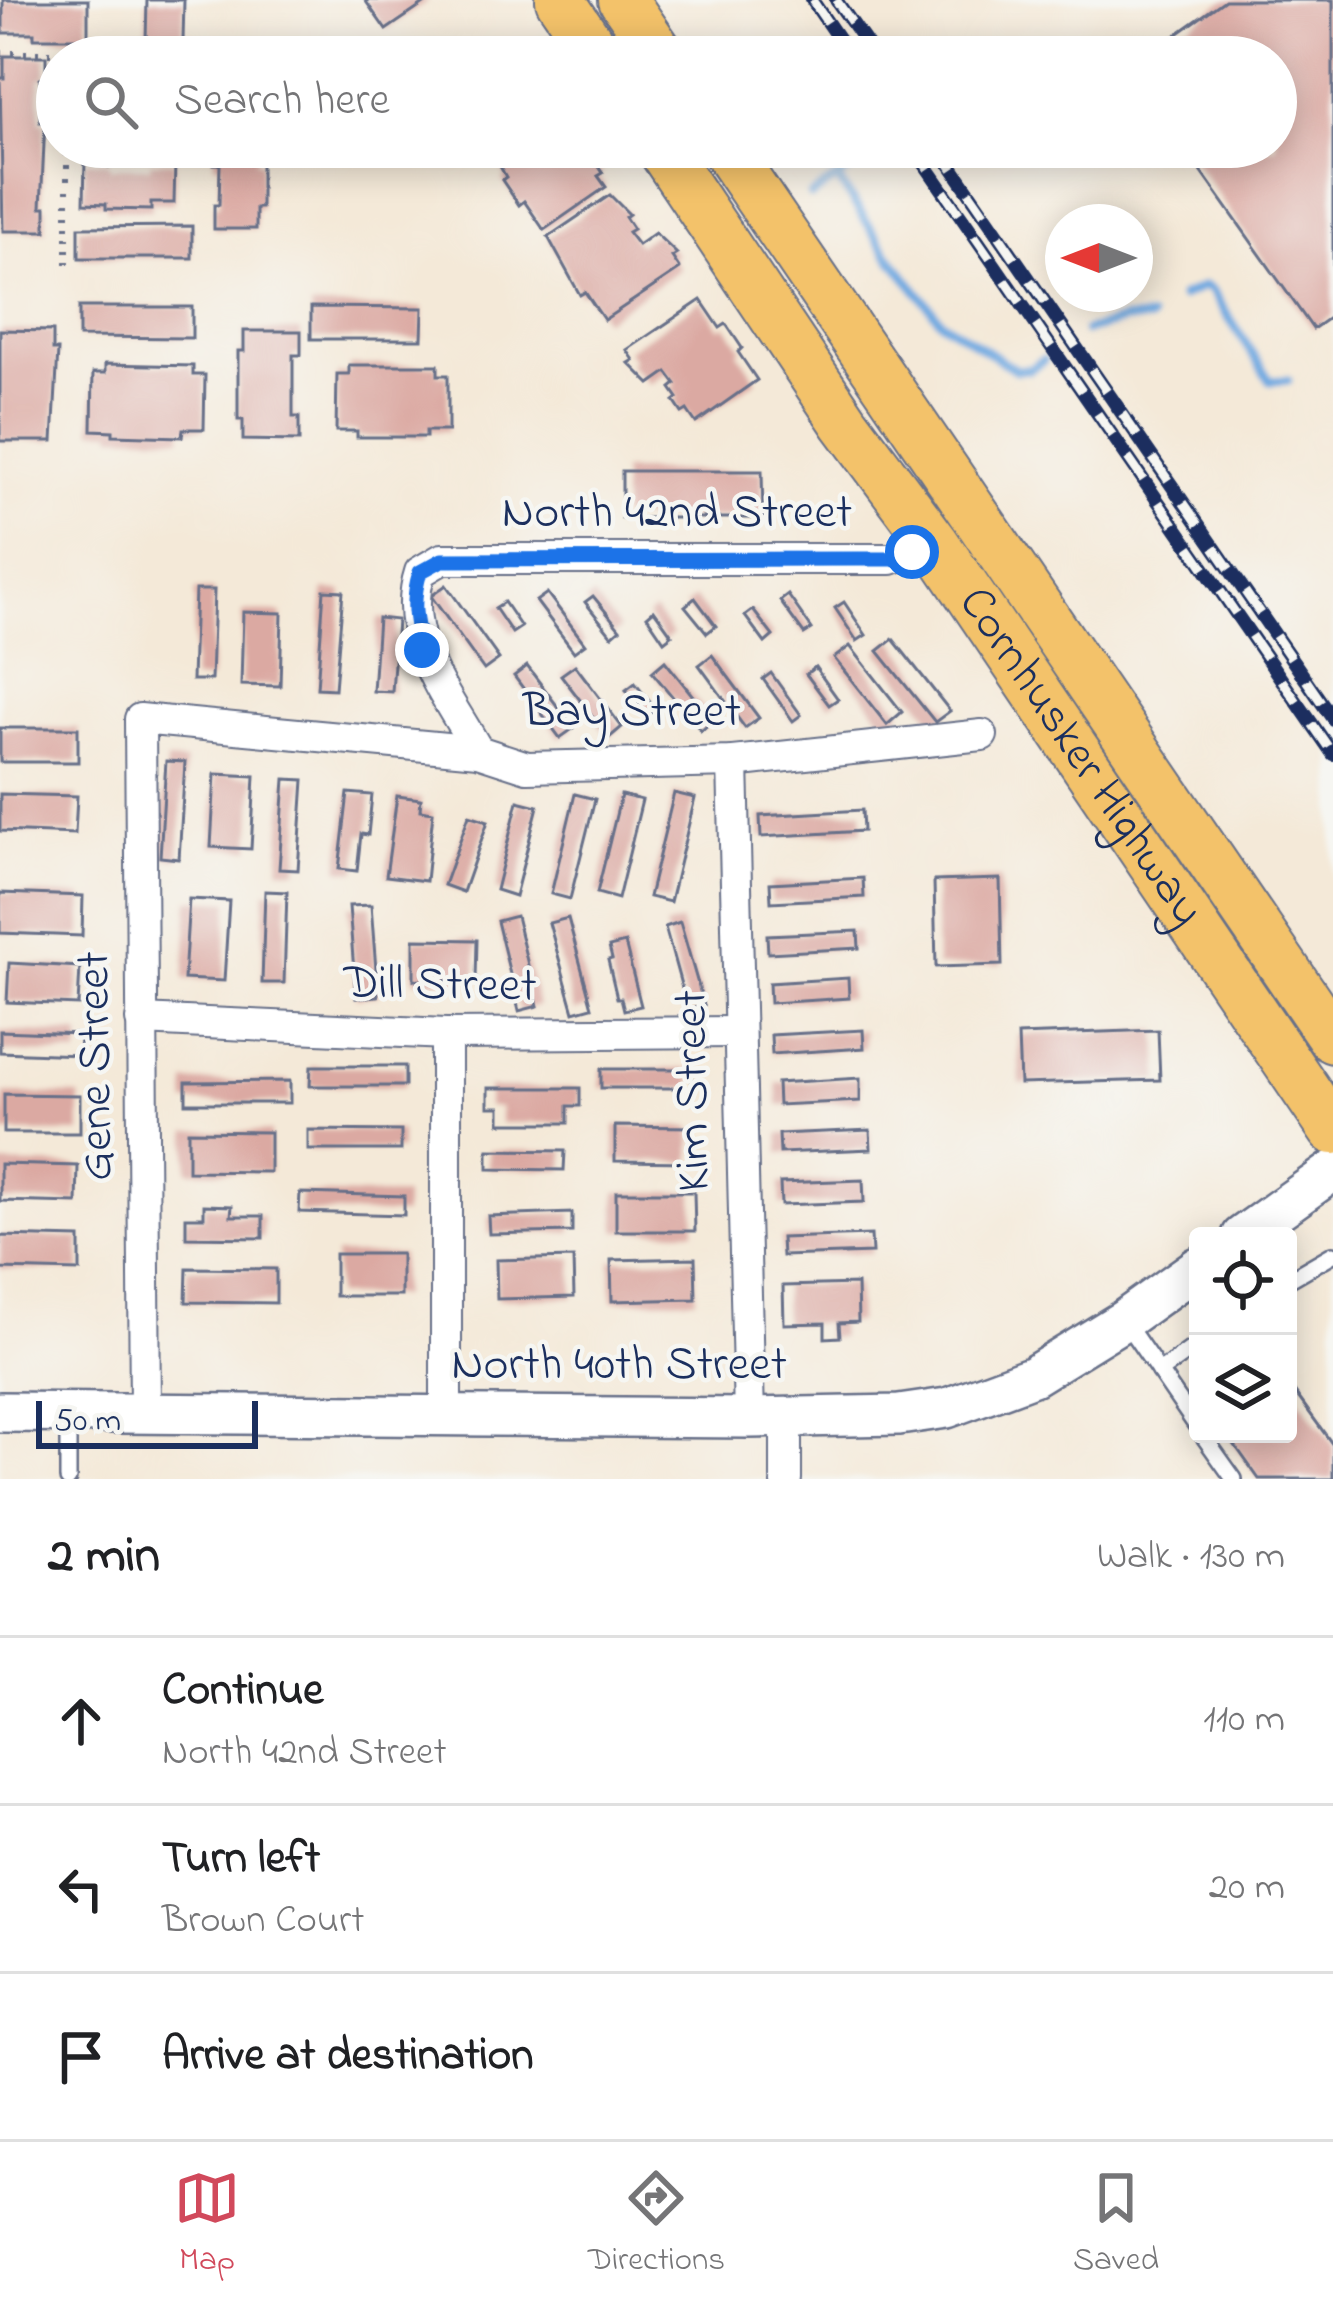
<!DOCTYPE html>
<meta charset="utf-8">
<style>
body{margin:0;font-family:"Indie Flower",sans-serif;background:#f2f2f2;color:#202124}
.controls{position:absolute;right:36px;bottom:36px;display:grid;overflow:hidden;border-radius:12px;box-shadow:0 6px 30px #0003}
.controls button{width:108px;height:108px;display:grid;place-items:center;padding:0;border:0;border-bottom:3px solid #e0e0e0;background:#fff;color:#202124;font:60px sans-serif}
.compass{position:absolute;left:1045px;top:204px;width:108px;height:108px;border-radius:50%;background:#fff;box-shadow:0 6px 30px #0003;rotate:270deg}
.scale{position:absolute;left:36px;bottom:30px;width:222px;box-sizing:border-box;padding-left:12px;border:6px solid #1b2f5e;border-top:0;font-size:33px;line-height:42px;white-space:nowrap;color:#1b2f5e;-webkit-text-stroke:9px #f6f6f2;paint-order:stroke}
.stop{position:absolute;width:36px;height:36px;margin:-27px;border:9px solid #1a73e8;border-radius:50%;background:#fff}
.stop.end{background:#1a73e8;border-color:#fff;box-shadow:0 3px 12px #0008}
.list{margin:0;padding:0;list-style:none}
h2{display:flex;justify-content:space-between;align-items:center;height:156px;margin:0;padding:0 48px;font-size:51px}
h2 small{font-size:39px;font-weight:400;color:#757577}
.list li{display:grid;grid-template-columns:78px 1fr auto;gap:36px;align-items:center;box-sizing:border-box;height:168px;padding:0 48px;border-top:3px solid #e0e0e0}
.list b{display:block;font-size:45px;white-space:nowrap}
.list p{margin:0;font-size:39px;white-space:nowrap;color:#757577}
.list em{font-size:39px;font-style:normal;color:#757577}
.icon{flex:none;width:66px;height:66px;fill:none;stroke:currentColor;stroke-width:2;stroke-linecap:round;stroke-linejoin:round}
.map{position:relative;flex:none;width:1333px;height:1479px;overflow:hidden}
.search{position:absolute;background:#fff;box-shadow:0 6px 30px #0003;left:36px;right:36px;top:36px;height:132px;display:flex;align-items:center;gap:30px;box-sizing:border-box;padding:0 42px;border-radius:66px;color:#757577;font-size:45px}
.sheet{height:660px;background:#fff}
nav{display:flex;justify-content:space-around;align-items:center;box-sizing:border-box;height:168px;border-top:3px solid #e0e0e0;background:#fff;font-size:33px;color:#757577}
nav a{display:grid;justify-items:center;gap:6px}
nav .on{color:#d1495b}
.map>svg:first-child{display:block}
</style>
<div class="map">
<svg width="1333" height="1479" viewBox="0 0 1333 1479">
<rect width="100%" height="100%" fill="#f6f6f2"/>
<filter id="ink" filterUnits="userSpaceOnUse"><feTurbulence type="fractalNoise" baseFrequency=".00833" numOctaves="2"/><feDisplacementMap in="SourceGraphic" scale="24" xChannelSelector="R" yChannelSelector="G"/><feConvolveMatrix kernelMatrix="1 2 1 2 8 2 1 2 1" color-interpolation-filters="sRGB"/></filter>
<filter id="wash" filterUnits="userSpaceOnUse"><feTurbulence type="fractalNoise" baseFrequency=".004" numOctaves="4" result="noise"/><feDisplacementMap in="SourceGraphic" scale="48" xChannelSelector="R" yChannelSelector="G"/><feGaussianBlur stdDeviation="2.7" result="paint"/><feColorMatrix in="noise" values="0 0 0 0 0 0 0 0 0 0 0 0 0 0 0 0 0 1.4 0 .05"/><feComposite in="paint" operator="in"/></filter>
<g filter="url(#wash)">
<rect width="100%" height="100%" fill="#f4e9d8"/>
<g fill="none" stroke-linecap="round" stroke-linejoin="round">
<g stroke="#72aae1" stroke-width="9">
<path d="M838 179 888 254 941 321 1016 370 1030 369 1043 360"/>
<path d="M811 196 858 164"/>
<path d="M1181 297 1204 286 1211 290 1270 381 1288 380"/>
<path d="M1086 331 1125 320 1150 319"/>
</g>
</g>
<g id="blocks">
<g fill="#dba9a2">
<path d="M3 0H88V38H34V33H3Z"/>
<path d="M147 0H184L183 41H146Z"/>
<path d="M365 0H430L386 30Z"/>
<path d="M1225 0H1333V315L1313 329 1184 147H1276V57H1145Z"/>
<path d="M4 56H46V78H40V122H45L41 207H46V231H3L0 78H4Z"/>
<path d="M214 147H256V162H261V208H256V229H214V205H219L220 164H214Z"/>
<path d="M489 147H570L576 156 581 152 589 163 594 159 603 173 598 176 606 187 544 230 524 201 519 205 502 180 506 177Z"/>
<path d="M85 161 109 162V167H150V162H175L174 203H151V210L106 209V204L84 203Z"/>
<path d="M610 195 629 214 625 217 633 229 628 232 638 245 655 233 677 254 672 257 680 269 604 320 585 292 580 295 548 237Z"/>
<path d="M192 226V258H79V227Z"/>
<path d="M701 300 720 328 726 324 742 348 738 352 757 380 696 423 687 410 682 413 674 401 678 398 671 388 676 384 667 372 650 384 629 363 634 360 627 350Z"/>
<path d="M79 307H192V338L79 337Z"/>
<path d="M311 307 423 308 422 339H311Z"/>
<path d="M0 330 53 331V350H58L53 441H0Z"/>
<path d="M244 331H301V355H293V417H299V441L243 440V420H238V351H244Z"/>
<path d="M105 364 193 366V375H205L204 429H183L182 437 113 435V431L92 430 93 373H105Z"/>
<path d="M349 365H438V375H448V431H426V437H357V431H336L337 374H349Z"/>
<path d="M622 471H762L763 518H622Z"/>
<path d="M446 585 499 659 484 670 431 596Z"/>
<path d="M195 590H214L211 680H192Z"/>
<path d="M324 590 343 591 335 689 317 688Z"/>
<path d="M547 593 585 644 574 652 536 601Z"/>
<path d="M788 595 812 629 804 634 780 601Z"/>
<path d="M593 596 620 629 612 636 585 602Z"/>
<path d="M695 598 716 626 707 633 685 606Z"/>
<path d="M504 602 521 627 512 633 495 608Z"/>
<path d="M844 602 866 635 857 641 835 608Z"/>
<path d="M654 610 672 635 664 641 647 616Z"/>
<path d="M753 610 773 636 765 643 745 616Z"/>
<path d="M243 612 282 613 280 686 241 685Z"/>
<path d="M378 618 397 620 392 692 373 691Z"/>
<path d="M893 639 950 711 935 722 878 651Z"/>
<path d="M850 646 902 712 887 725 834 658Z"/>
<path d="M712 655 759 718 745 728 699 665Z"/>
<path d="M665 661 713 721 701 731 652 672Z"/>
<path d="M575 665 622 727 609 738 561 675Z"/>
<path d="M527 666 574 728 560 738 514 676Z"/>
<path d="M815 667 838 699 829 705 806 674Z"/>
<path d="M771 673 801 715 793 721 763 679Z"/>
<path d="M635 683 656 710 648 716 626 690Z"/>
<rect x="0" y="728" width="78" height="34"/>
<path d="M166 761 185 762 179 859 160 857Z"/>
<path d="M215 774 255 776 251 849 211 847Z"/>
<path d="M285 779 304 780 298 870 279 869Z"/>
<path d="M348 793 372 795 368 835 361 834 357 871 339 869Z"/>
<path d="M674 793 695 798 670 902 649 897Z"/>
<path d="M0 794 77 796 75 834 0 831Z"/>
<path d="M575 794 595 799 570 899 551 894Z"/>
<path d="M621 795 642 800 618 899 597 893Z"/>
<path d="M397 796 421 799 420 810 433 812 426 881 386 876Z"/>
<path d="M518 801 538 806 515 896 496 890Z"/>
<path d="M862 810 863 831 761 837 760 816Z"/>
<path d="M469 815 488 821 463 892 444 885Z"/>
<path d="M863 878 864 897 771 902 770 883Z"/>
<path d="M1000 879 1002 965 936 967 934 881Z"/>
<path d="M265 891 287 892 284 983H262Z"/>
<path d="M0 893 83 896 82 936 0 933Z"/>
<path d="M189 899 229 901 224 981 184 979Z"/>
<path d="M371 905 378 996 356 998 349 906Z"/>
<path d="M516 916 538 1006 519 1011 497 921Z"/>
<path d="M568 918 592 1007 574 1012 549 923Z"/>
<path d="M680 922 704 1005 688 1010 665 927Z"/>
<path d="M858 931 859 948 768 953 767 935Z"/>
<path d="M414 939 477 940 476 981 414 980Z"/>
<path d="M625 943 641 1006 624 1010 621 998H617L608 960 612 959 609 947Z"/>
<path d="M9 963 80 967 78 1005 7 1002Z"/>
<path d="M848 978 849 998 770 1003 769 983Z"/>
<path d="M863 1030 864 1048 772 1054 771 1035Z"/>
<path d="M1158 1030 1160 1080 1020 1084 1018 1035Z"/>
<path d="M0 1031 80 1034 79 1055 0 1052Z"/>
<path d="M311 1066H405V1086H310Z"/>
<rect x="601" y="1069" width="91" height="19"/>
<path d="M860 1078V1101L778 1105 777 1083Z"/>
<path d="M290 1081V1103H186V1082Z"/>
<path d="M488 1088H580V1106H568V1123H500V1107H488Z"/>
<path d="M4 1094 80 1095V1133H4Z"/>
<path d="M615 1126 692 1127 691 1162 615 1161Z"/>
<path d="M308 1130 401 1131V1150H308Z"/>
<path d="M870 1130 871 1149 780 1153 779 1134Z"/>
<path d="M188 1131 270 1132V1172L188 1171Z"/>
<path d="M488 1150 565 1151 564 1170 488 1169Z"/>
<path d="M0 1164 78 1166 77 1203 0 1201Z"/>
<path d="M863 1180 864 1202 781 1205 780 1183Z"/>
<path d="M616 1192H694L695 1231H616Z"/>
<path d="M300 1193 404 1196V1215L299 1212Z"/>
<path d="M204 1205 232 1206 231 1216H263V1238L186 1237V1217H204Z"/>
<path d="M572 1213V1232L489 1234 488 1216Z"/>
<path d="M871 1235 872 1253 782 1256 781 1238Z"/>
<path d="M0 1236 80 1238V1271L0 1269Z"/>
<rect x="335" y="1254" width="66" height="42"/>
<path d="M573 1258 574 1297 497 1299 496 1260Z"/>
<path d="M695 1258 696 1299 612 1301 611 1260Z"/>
<path d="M187 1268 276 1269V1303L186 1302Z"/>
<path d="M857 1284 858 1322 839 1323 840 1337 825 1338V1323L784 1324 783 1286Z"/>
<path d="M1288 1383 1333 1445V1479H1259L1227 1434H1288Z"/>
</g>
</g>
</g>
<g filter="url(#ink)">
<use href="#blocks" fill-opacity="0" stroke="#677089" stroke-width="3"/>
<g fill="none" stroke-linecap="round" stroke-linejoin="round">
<defs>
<g id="service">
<path d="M1288 1280 1333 1254"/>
<path d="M1125 1322 1198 1428"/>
<path d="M1159 1372 1198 1344"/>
<path d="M68 1415V1479"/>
<path d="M1202 1434 1234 1479"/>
</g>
<g id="minor">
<path d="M478 751C447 696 399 637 420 572L442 559H891L934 542"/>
<path d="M733 762 749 1418"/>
<path d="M141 1020 446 1034 737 1032"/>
<path d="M446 1034V1417"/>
<path d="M145 1412 140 719 478 751 527 767 733 762 982 735"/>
<path d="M786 1418V1479"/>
</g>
<g id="tertiary">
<path d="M1242 1236 1333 1171"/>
<path d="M0 1412 749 1418 899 1415 947 1408 1033 1376 1124 1320 1198 1267"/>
</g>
<g id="primary">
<path d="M560 0 599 57"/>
<path d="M623 0 662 57"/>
<path id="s1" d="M660 147 845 423 934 542 1333 1130"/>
<path d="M724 147 1333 1039"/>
</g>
</defs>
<use href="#service" stroke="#677089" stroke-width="20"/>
<use href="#minor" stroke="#677089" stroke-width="34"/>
<use href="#tertiary" stroke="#677089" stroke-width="44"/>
<use href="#primary" stroke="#677089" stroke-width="52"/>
<g stroke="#677089" stroke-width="6" stroke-dasharray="3 9" stroke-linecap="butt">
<path d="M0 53H313V57"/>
<path d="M312 149V147"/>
<path d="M67 264V147"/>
</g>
<use href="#service" stroke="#fff" stroke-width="15"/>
<use href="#minor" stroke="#fff" stroke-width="30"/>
<use href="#tertiary" stroke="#fff" stroke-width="39"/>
<use href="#primary" stroke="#f3c26a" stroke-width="48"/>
<defs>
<g id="rail">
<path d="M812 0 851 57"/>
<path d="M836 0 876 57"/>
<path d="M913 147 1333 754"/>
<path d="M938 147 1333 719"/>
</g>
</defs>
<use href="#rail" stroke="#1b2f5e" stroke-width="14"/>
<use href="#rail" stroke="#f6f6f2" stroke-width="9" stroke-dasharray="27" stroke-linecap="butt"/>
</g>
</g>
<g fill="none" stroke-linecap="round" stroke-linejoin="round" filter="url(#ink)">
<path stroke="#1a73e8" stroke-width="15" d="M422 650C415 621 411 601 420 572L442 560 863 559H892L912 552"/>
</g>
<g text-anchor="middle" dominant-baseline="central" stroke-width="9" stroke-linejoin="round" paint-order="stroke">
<g font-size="48" fill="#1b2f5e" stroke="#f6f6f2">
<text x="677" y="514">North 42nd Street</text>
<text x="632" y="713">Bay Street</text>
<text stroke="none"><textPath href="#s1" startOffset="741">Cornhusker Highway</textPath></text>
<text transform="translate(440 986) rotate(1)">Dill Street</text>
<text transform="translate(97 1066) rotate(-91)">Gene Street</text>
<text transform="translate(694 1091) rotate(-91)">Kim Street</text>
<text x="619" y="1366">North 40th Street</text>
</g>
</g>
</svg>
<div class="controls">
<button><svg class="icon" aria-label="locate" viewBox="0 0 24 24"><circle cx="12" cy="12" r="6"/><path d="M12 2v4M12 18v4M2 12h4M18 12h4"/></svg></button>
<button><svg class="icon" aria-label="layers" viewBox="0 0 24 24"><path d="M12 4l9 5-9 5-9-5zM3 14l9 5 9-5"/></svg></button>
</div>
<svg class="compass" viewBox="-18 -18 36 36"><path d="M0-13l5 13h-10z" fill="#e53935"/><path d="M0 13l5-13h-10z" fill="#757577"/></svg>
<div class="scale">50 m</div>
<div class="stop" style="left:912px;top:552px"></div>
<div class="stop end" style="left:422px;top:650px"></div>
<div class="search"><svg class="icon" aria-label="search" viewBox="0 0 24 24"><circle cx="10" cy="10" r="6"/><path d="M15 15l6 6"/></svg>Search here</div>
</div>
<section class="sheet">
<h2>2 min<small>Walk · 130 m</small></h2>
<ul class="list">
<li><svg class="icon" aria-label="ahead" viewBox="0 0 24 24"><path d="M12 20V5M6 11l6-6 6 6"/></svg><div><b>Continue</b><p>North 42nd Street</p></div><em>110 m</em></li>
<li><svg class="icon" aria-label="left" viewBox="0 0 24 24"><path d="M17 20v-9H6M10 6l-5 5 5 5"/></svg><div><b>Turn left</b><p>Brown Court</p></div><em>20 m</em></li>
<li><svg class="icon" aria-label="arrive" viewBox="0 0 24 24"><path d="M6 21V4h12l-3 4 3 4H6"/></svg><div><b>Arrive at destination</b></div></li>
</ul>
</section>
<nav>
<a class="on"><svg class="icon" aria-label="map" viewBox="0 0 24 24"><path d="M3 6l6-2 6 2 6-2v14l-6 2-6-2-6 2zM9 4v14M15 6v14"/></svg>Map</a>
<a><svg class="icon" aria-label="directions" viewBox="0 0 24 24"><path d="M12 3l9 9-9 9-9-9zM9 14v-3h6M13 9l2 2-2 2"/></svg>Directions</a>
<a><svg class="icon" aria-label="saved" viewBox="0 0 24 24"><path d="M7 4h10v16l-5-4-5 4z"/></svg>Saved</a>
</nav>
